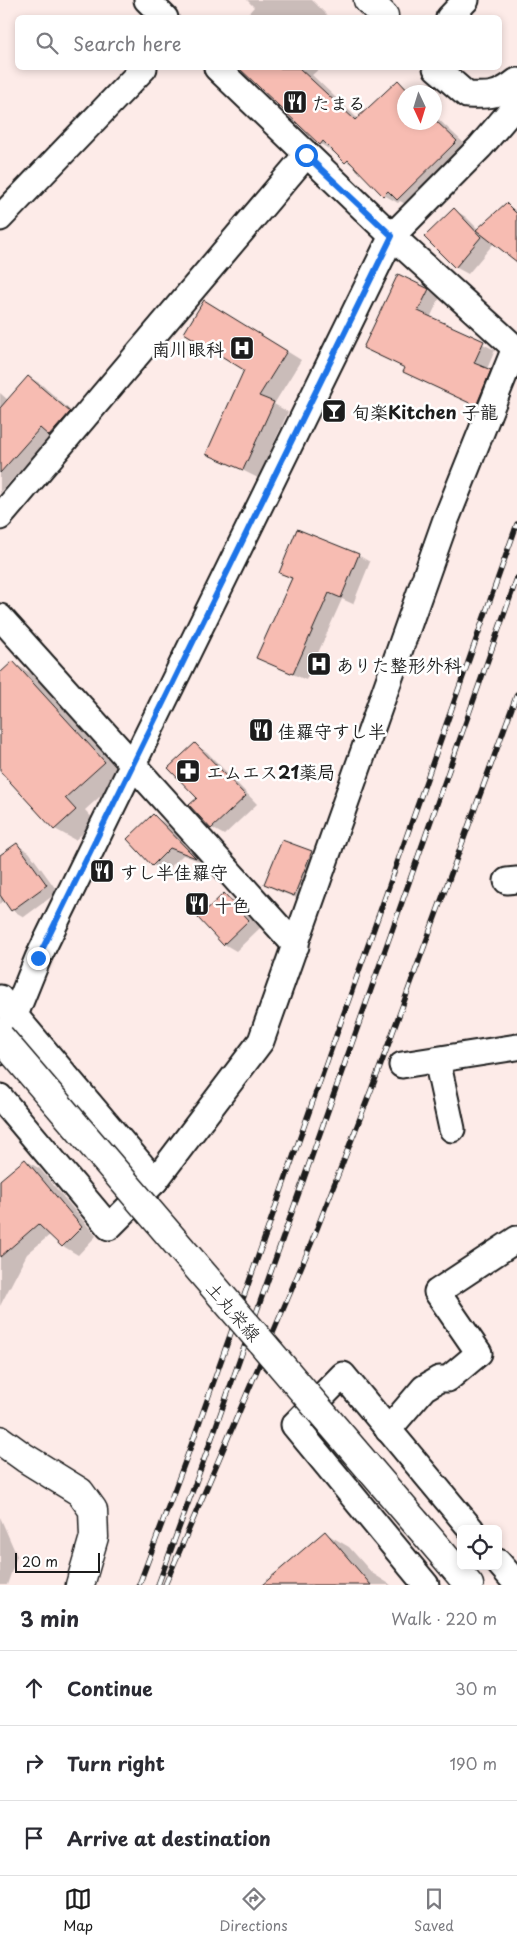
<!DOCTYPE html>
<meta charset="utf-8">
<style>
body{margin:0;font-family:"Playpen Sans","Klee One",sans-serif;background:#f7f7f7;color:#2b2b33}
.controls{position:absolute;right:15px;bottom:15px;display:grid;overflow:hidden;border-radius:8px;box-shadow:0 2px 8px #0003}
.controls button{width:45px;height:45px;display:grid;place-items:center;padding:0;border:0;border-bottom:1px solid #e1e1e2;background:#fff;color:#2b2b33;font:25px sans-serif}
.compass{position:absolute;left:397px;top:85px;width:45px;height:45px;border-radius:50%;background:#fff;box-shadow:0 2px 8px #0003;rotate:176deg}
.scale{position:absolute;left:15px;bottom:12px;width:85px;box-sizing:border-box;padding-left:5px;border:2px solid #1c1c1c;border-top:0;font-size:14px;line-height:18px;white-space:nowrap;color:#1c1c1c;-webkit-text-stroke:4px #fff;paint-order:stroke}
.stop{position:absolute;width:15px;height:15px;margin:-11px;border:4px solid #1a73e8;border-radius:50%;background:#fff}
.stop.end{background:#1a73e8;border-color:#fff;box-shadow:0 1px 5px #0008}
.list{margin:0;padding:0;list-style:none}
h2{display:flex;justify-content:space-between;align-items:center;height:65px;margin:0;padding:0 20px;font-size:21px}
h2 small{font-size:16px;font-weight:400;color:#7c7c81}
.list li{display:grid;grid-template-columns:32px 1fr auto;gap:15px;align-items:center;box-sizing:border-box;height:75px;padding:0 20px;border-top:1px solid #e1e1e2}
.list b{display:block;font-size:19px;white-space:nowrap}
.list em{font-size:16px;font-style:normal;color:#7c7c81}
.icon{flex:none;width:28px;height:28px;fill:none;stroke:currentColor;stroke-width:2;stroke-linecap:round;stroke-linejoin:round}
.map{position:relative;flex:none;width:517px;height:1585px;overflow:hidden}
.search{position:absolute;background:#fff;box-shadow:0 2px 8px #0003;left:15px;right:15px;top:15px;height:55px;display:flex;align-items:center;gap:12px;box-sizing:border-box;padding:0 18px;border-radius:8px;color:#7c7c81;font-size:19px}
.sheet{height:290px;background:#fff}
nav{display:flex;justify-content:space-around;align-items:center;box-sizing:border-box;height:70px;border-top:1px solid #e1e1e2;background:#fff;font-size:14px;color:#7c7c81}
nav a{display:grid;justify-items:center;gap:2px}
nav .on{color:#1c1c1c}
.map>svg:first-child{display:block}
</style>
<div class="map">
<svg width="517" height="1585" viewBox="0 0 517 1585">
<rect width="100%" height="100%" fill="#fdebe8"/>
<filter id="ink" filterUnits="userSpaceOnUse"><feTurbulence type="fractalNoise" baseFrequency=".02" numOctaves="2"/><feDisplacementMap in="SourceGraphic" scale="10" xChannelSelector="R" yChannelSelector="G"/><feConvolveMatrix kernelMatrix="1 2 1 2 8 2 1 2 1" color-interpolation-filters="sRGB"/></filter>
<g filter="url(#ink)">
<g fill="#0003">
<path d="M247 0H312L330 18H244L254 7Z"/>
<path d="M245 68H320L312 75 358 119 398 82 414 92H404V122H434V115L470 149 411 207 400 201 398 203 384 195 360 170 321 144 243 69Z"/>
<path d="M506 205 517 211V260L494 243 468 274 455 267 454 210 466 217 479 230Z"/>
<path d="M428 290 440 297 430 318 495 350 487 369 502 378 489 412 417 378 406 368 377 355Z"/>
<path d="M220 310 301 360 274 404 288 412 258 478 208 453 246 369Z"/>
<path d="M29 377 41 384 81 420 62 442 51 436 0 493V393L8 400Z"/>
<path d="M358 555 370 562 353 604 342 599 306 680 270 664 293 580 280 572Z"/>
<path d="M13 663 34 675 124 775 85 810 96 822 75 840 55 829 0 770V674Z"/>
<path d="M195 745 207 752 257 804 224 835 212 828 198 798Z"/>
<path d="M153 816 165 823 204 863 183 855 165 872 153 865Z"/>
<path d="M282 841 311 852 324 860 307 902 278 891 266 884Z"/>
<path d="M17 845 29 852 58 892 24 917 12 910 5 900 0 904V857Z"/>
<path d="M224 894 236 902 261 927 236 951 224 944Z"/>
<path d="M25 1160 40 1169 96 1236 78 1255 63 1246 51 1234 27 1254 0 1306V1182Z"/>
<path d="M0 1517 17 1556 7 1585H0Z"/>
<path d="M325 1533 349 1547 372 1573 391 1585H264Z"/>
</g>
<g fill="#f7bcb2" stroke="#1c1c1c">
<path d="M239 68H299L355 120 398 80 409 92H404V122H434V119L457 141 397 200 388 191 383 196 348 160 345 163 323 141 320 145Z"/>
<path d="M506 203 517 214V262L476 230Z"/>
<path d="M454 208 481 237 455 268 424 237Z"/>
<path d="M398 274 429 289 418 311 484 341 474 363 491 370 476 406 403 372 405 368 363 348Z"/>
<path d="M204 300 287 351 259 396 274 402 243 470 206 454 244 370 184 333Z"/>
<path d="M28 376 70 412 49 436 40 428 0 473V408Z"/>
<path d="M297 529 359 554 341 598 329 593 293 674 256 658 292 578 279 573Z"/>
<path d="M13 661 105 762 65 798 76 810 54 830 0 771V673Z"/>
<path d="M195 743 246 796 211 829 189 805 197 798 168 768Z"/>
<path d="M153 814 196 858 170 848 152 866 127 839Z"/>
<path d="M282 840 312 851 294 896 264 884Z"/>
<path d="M17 843 47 885 11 911 0 895V855Z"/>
<path d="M224 893 249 920 223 945 198 918Z"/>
<path d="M25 1159 82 1227 62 1247 38 1224 0 1257V1180Z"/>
<path d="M325 1531 371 1585H262Z"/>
</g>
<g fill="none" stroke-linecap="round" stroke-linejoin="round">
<defs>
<g id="street">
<path d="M147 0 165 18"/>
<path d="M449 18 466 0"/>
<path d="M436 68 467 95C490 96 498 96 517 81"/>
<path d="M0 218 144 68"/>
<path d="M0 517 306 155"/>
<path d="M0 617 296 946"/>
<path d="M507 881 517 880"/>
<path d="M0 998 155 1181"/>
<path d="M0 1052 38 958 392 236 480 147 517 104"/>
<path d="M437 1060 452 1129"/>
<path d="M402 1065 517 1047"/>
<path d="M0 1097 109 1227 155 1181 261 1041 445 522 515 348 392 236 217 68"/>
<path d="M388 1430 424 1388 439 1379H448L479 1353 437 1292 517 1239"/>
<path d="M498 1562 517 1584"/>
<path d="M426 1585 294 1425 343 1375 471 1529"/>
</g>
<g id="secondary">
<path d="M368 0 384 16"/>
<path d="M0 1440 25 1458 80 1492 93 1510 94 1537 80 1585"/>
<path d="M417 1524 469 1585"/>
</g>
</defs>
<use href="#street" stroke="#1c1c1c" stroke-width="29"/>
<use href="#secondary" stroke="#1c1c1c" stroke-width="31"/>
<use href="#street" stroke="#fff" stroke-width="25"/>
<use href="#secondary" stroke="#fff" stroke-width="28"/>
<defs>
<g id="rail">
<path d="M139 1585 192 1443 517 524"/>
<path d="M158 1585 209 1446 517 578"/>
<path d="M165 1585 311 1244 380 1067 517 694"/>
</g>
</defs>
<use href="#rail" stroke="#1c1c1c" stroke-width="5.5"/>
<use href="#rail" stroke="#fff" stroke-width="4" stroke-dasharray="11" stroke-linecap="butt"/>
<defs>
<path id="secondary-bridge" d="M0 1037 417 1524"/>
</defs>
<use href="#secondary-bridge" stroke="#1c1c1c" stroke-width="31" stroke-linecap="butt"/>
<use href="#secondary-bridge" stroke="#fff" stroke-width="28"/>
</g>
</g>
<g fill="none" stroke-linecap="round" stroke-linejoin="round" filter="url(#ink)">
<path stroke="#1a73e8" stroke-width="6" d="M38 958 392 236 306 155"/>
</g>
<defs>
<symbol id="restaurant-square" viewBox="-11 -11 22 22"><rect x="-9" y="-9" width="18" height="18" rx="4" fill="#1c1c1c" stroke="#fff"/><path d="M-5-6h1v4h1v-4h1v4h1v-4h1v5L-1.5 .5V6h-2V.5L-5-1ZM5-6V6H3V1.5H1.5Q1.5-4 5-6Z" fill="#fff"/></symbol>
<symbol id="hospital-square" viewBox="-11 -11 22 22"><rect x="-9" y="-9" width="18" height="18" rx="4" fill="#1c1c1c" stroke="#fff"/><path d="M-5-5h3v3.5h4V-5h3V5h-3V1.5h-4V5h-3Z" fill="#fff"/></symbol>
<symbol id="bar-square" viewBox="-11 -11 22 22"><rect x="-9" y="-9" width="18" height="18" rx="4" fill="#1c1c1c" stroke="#fff"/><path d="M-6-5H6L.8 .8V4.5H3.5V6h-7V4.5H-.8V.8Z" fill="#fff"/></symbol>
<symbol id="pharmacy-square" viewBox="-11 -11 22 22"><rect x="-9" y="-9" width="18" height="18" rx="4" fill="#1c1c1c" stroke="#fff"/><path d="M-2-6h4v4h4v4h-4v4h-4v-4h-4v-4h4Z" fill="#fff"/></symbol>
</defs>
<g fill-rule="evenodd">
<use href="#restaurant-square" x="281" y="88" width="28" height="28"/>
<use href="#hospital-square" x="228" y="334" width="28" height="28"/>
<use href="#bar-square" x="320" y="397" width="28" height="28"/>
<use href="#hospital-square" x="305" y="650" width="28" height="28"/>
<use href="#restaurant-square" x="247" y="716" width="28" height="28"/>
<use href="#pharmacy-square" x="174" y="757" width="28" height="28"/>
<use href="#restaurant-square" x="88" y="857" width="28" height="28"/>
<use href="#restaurant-square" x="183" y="890" width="28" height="28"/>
</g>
<g text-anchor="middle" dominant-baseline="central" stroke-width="5" stroke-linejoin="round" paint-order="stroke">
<g font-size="18" font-weight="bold" fill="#1c1c1c" stroke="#fff" text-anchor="start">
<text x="312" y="102">たまる</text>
<text x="224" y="348" text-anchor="end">南川眼科</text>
<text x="352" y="411">旬楽Kitchen 子龍</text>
<text x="336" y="664">ありた整形外科</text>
<text x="278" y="730">佳羅守すし半</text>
<text x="206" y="771">エムエス21薬局</text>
<text x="120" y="871">すし半佳羅守</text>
<text x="214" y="904">十色</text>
</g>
<g font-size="18" fill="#1c1c1c" stroke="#fff">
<text transform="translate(234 1311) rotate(49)">土丸栄線</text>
</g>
</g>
</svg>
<div class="controls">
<button><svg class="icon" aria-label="locate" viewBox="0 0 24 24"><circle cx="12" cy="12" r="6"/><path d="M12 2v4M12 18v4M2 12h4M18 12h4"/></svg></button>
</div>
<svg class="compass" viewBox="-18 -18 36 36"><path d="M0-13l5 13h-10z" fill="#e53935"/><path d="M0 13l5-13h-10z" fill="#7c7c81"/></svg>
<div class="scale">20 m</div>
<div class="stop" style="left:306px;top:155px"></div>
<div class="stop end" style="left:38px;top:958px"></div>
<div class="search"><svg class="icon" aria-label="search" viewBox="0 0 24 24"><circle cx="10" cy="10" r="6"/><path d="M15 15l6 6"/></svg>Search here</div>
</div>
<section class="sheet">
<h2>3 min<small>Walk · 220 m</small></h2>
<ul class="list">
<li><svg class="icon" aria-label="ahead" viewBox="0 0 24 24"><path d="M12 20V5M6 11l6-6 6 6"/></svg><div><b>Continue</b></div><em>30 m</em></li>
<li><svg class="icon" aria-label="right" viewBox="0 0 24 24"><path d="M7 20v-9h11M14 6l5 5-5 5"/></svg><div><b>Turn right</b></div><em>190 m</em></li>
<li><svg class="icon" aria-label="arrive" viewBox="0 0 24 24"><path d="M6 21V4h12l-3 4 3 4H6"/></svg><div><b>Arrive at destination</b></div></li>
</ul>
</section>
<nav>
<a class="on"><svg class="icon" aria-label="map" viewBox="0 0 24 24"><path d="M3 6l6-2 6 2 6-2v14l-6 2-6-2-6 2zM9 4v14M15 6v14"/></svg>Map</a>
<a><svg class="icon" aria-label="directions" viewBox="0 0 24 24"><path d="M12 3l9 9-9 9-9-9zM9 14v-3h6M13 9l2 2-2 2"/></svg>Directions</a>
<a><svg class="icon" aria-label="saved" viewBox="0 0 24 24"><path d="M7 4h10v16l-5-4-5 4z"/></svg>Saved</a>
</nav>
